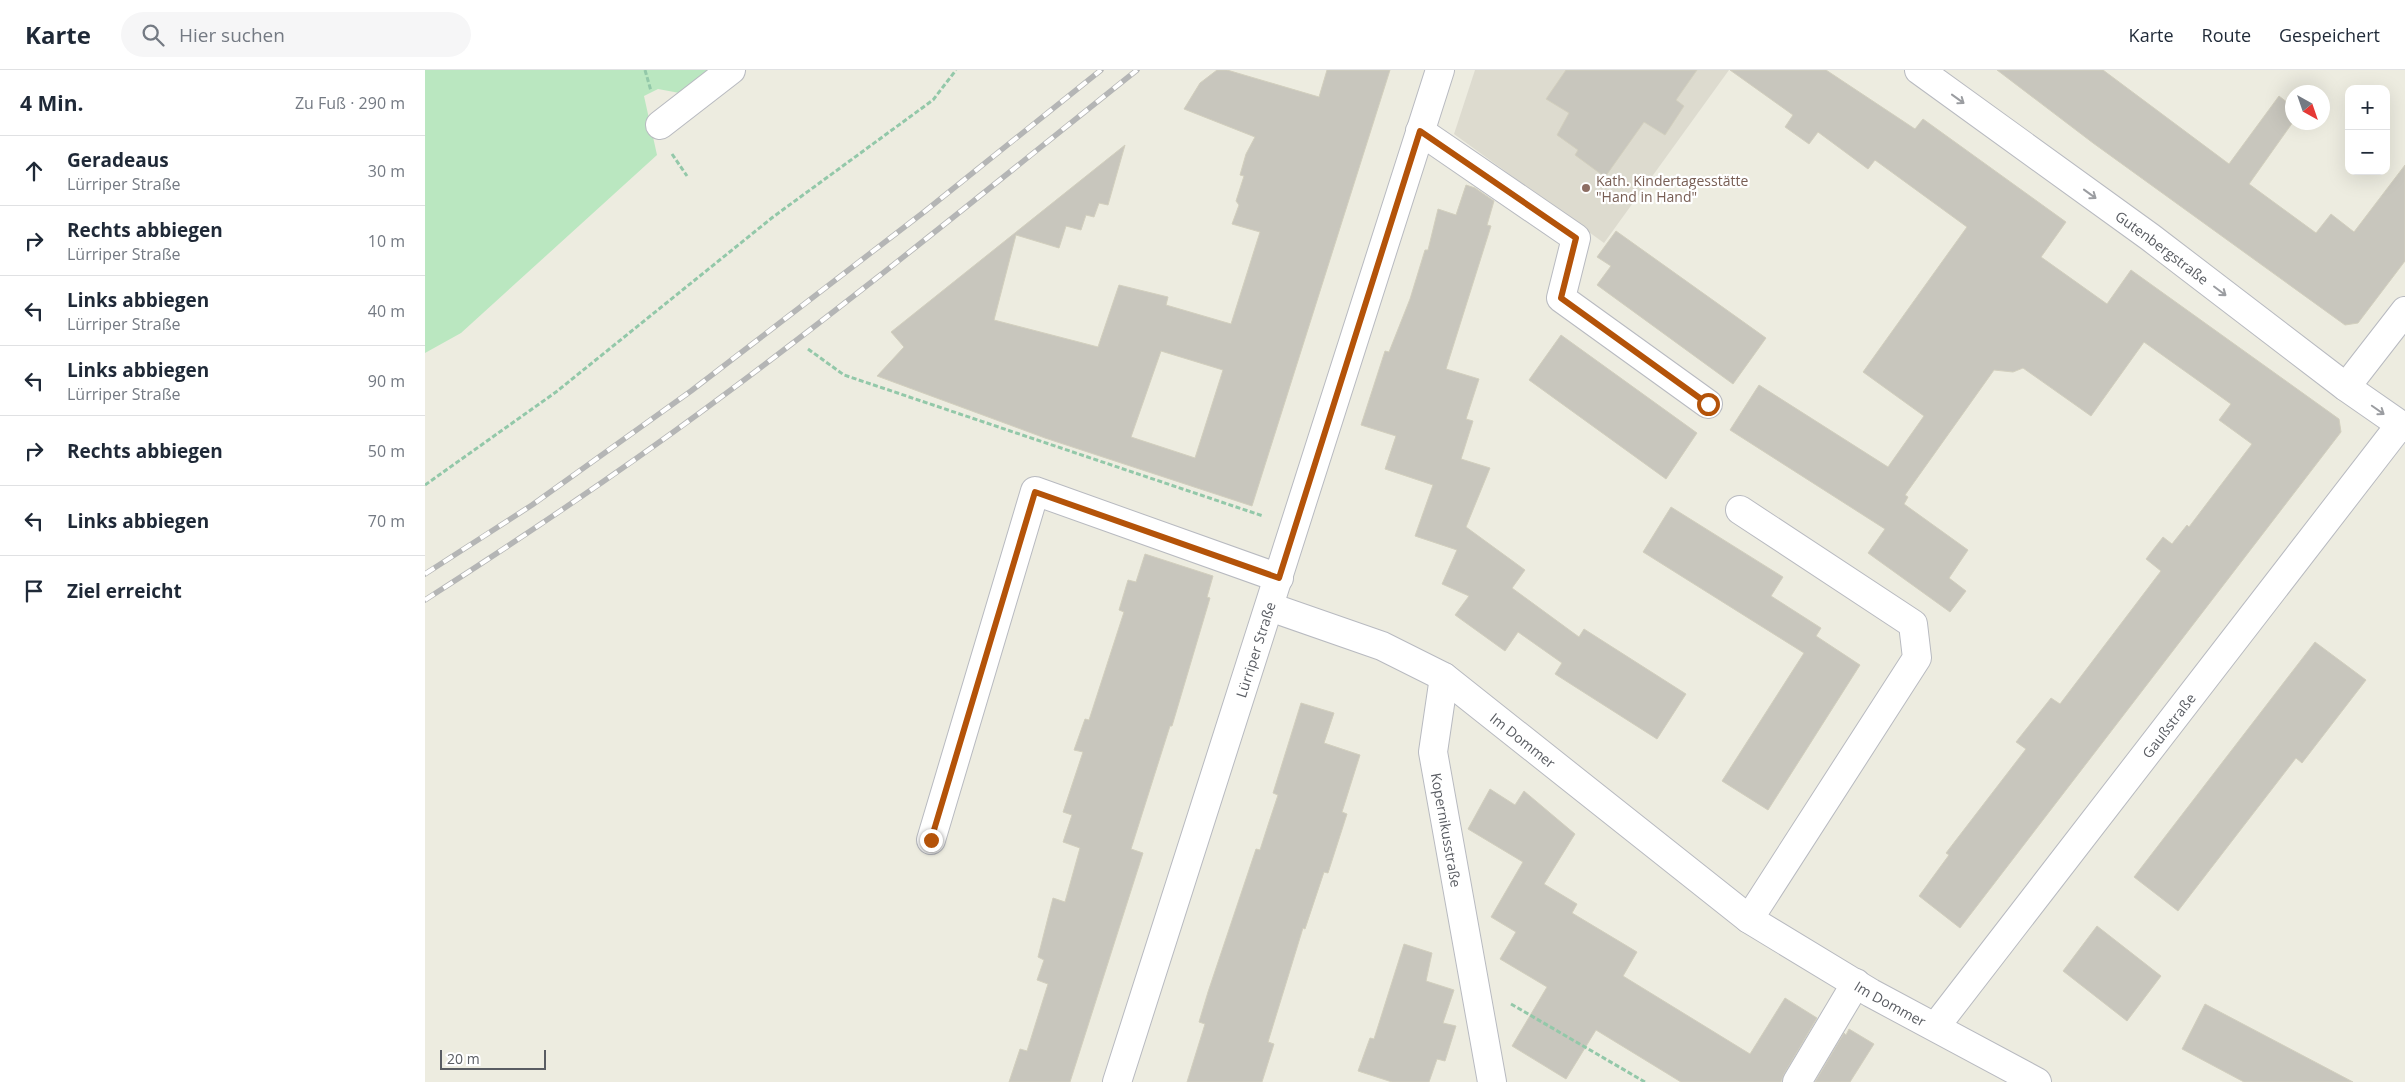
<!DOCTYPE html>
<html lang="de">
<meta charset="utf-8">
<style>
body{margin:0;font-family:"Open Sans",sans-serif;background:#f6f6f7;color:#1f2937}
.controls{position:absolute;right:15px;top:15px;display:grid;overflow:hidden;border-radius:10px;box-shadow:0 5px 20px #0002}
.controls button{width:45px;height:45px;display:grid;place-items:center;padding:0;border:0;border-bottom:1px solid #e0e1e3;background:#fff;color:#1f2937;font:25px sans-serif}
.compass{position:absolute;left:1860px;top:15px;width:45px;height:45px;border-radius:50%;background:#fff;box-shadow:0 5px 20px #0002;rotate:140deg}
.scale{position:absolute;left:15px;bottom:12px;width:106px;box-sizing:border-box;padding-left:5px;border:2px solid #595c62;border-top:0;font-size:14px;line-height:18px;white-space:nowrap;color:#595c62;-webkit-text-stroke:4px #fff;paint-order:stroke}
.stop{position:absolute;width:15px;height:15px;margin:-11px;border:4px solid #b45309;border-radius:50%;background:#fff}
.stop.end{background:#b45309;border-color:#fff;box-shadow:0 1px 5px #0008}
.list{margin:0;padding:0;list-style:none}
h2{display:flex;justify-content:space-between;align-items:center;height:65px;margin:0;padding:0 20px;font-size:21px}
h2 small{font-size:16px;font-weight:400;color:#747a83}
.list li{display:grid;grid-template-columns:32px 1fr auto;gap:15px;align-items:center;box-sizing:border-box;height:70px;padding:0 20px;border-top:1px solid #e0e1e3}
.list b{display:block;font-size:19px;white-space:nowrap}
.list p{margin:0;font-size:16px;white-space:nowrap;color:#747a83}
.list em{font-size:16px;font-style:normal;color:#747a83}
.icon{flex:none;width:28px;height:28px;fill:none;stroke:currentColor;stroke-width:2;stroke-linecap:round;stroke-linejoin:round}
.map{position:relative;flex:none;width:1980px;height:1012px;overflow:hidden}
header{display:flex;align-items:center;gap:30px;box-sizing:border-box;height:70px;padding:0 25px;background:#fff;border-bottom:1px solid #e0e1e3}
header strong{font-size:24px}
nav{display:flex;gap:28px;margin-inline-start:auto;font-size:18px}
.search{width:350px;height:45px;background:#f6f6f7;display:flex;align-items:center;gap:12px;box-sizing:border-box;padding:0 18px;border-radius:28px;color:#747a83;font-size:19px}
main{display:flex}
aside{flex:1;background:#fff}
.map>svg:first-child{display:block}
</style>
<header>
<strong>Karte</strong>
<div class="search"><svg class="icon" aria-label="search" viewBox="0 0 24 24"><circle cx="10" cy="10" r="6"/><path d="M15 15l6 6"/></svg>Hier suchen</div>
<nav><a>Karte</a><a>Route</a><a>Gespeichert</a></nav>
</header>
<main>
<aside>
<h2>4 Min.<small>Zu Fuß · 290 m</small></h2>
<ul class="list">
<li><svg class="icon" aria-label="ahead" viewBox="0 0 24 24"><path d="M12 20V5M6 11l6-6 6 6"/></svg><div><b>Geradeaus</b><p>Lürriper Straße</p></div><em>30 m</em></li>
<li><svg class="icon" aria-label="right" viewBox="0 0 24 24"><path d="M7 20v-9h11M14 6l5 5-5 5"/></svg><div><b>Rechts abbiegen</b><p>Lürriper Straße</p></div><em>10 m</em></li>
<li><svg class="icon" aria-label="left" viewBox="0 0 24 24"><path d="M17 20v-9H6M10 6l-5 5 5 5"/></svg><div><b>Links abbiegen</b><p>Lürriper Straße</p></div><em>40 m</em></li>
<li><svg class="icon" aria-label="left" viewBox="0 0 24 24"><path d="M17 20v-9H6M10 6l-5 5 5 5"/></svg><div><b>Links abbiegen</b><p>Lürriper Straße</p></div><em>90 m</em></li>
<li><svg class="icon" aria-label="right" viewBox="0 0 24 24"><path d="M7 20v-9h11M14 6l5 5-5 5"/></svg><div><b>Rechts abbiegen</b></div><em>50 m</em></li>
<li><svg class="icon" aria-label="left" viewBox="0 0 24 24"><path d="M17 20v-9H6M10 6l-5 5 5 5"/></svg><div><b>Links abbiegen</b></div><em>70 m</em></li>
<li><svg class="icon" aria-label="arrive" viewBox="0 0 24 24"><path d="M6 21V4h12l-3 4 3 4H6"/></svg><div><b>Ziel erreicht</b></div></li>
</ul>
</aside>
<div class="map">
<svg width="1980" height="1012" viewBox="0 0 1980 1012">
<rect width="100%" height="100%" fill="#edece0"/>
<path fill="#dddbcf" d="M1050 0H1304L1179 173 1029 64Z"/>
<path fill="#bae7c0" d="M0 0H291L260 24 233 19 219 26 232 85 36 263 0 283Z"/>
<g fill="#c8c6bd" stroke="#d2cfbe" fill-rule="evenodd">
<path d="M792 0H802L894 27 902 0H965L827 436 620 368 452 306 479 277 466 262 700 75 683 135 674 133 669 147 661 145 656 160 641 156 634 178 591 165 569 250 673 277 694 215 743 227 741 235 806 254 835 162 807 154 814 135 811 131 819 106 815 105 821 84 830 67 759 39 775 13ZM736 281 798 300 770 388 706 367Z"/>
<path d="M1141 0H1272L1251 30 1259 36 1240 65 1219 52 1180 107 1150 85 1153 80 1132 65 1144 43 1121 29Z"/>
<path d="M1305 0H1401L1490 59 1498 49 1641 152 1616 187 1682 234 1706 200 1914 349 1916 362 1535 858 1494 826 1524 785 1521 783 1601 679 1591 672 1626 628 1635 634 1736 501 1721 489 1738 467 1747 474 1762 455 1764 457 1827 374 1794 350 1806 334 1719 272 1666 346 1598 298 1588 302 1569 300 1480 425 1483 427 1479 434 1543 480 1524 508 1541 521 1525 542 1443 483 1460 459 1305 360 1334 315 1463 397 1499 346 1438 302 1542 157 1450 90 1443 99 1393 62 1384 74 1360 57 1368 45Z"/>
<path d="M1572 0H1678L1804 94 1854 26 1868 37V52L1824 114 1891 163 1906 144 1929 162 1980 95V191L1933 253 1920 255 1668 73Z"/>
<path d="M1041 115 1050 118 1069 131 1062 155 1066 156 1021 299 1054 309 1041 349 1048 351 1036 389 1065 398 1041 457 1100 500 1087 518 1154 567 1159 559 1261 624 1232 669 1130 604 1137 593 1093 562 1080 581 1030 545 1044 526 1017 514 1032 480 990 466 1008 415 960 399 971 366 936 355 960 281 964 282 985 229 1000 180H1003L1013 139 1031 145Z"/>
<path d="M1191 161 1341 268 1308 314 1172 215 1186 196 1172 187Z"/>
<path d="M1136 265 1272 363 1241 409 1104 310Z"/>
<path d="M1246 437 1358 507 1346 526 1396 558 1391 566 1435 595 1343 740 1297 711 1379 583 1218 482Z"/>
<path d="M720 484 788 506 782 527 785 528 747 656H745L706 779 718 783 645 1012H584L595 979 602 981 623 914 612 910 619 890 613 887 628 828 640 832 655 778 638 772 647 745 638 742 658 682 649 680 660 649 664 650 699 542 694 540 703 510 711 512Z"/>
<path d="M1890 572 1941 610 1877 693 1871 688 1753 841 1709 807Z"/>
<path d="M876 633 909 643 899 673 935 685 917 742 922 744 903 803 899 802 880 859 878 858 843 972 849 974 837 1012H762L780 954 774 952 783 922 831 779 835 780 844 752 853 725 848 723Z"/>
<path d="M1065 719 1090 735 1099 721 1150 764 1119 814 1152 834 1147 843 1212 882 1198 906 1325 984 1360 928 1392 948 1359 1004 1356 1012H1256L1171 960 1141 1009 1087 976 1122 917 1075 889 1091 862 1066 847 1098 792 1043 759Z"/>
<path d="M1672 856 1736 906 1702 951 1638 901Z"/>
<path d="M979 874 1007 883 1001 911 1029 920 1018 953 1031 956 1020 991 1012 989 1004 1012H967L933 1001 945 968 949 969Z"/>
<path d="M1780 934 1928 1012H1819L1757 979Z"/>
<path d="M1424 959 1449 974 1425 1012H1390L1419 963 1421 965Z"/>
</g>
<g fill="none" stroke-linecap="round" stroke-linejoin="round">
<defs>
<g id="minor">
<path id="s1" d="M1494 0 1725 167 1921 317 1980 358"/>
<path d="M235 55 306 0"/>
<path d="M995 61 1151 168 1136 228 1283 334"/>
<path d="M1921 317 1980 241"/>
<path d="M1315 440 1488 554 1492 588 1324 849"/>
<path id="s2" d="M845 537 957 576 1019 607 1324 849 1446 923 1612 1012"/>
<path id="s3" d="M1019 607 1008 682 1067 1012"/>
<path d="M506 770 610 421 854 508"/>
<path id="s4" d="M1511 956 1975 355"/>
<path id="s5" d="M692 1012 1015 0"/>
<path d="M1372 1012 1431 913"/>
</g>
</defs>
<use href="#minor" stroke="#b8bac0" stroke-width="30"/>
<g stroke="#93c8a9" stroke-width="3" stroke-dasharray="5 2.5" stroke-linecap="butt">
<path d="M220 0 226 21"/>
<path d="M247 84 262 106"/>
<path d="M383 279 419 305 838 446"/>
<path d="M0 415 131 322 348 147 508 30 531 0"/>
<path d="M1086 934 1220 1012"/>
</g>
<use href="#minor" stroke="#fff" stroke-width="28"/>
<defs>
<g id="rail">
<path d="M0 504 107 435 266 321 499 142 676 0"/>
<path d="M0 530C95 469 189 406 280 339 427 231 569 114 712 0"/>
</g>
</defs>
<use href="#rail" stroke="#b4b5b5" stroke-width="5.5"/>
<use href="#rail" stroke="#fff" stroke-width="4" stroke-dasharray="11" stroke-linecap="butt"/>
</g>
<defs><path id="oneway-shaft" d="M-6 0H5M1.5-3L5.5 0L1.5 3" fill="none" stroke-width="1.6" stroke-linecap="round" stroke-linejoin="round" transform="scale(1.25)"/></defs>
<g stroke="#9b9da1">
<use href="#oneway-shaft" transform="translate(1533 29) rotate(36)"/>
<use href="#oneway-shaft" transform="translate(1665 124) rotate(36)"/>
<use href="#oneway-shaft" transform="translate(1795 221) rotate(37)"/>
<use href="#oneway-shaft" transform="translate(1953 340) rotate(35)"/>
</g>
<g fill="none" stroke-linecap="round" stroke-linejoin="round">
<path stroke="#b45309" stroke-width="6" d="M506 770 610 422 854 508 995 61 1151 168 1136 228 1283 334"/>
</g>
<circle fill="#8d6e63" stroke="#fff" stroke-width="2" cx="1161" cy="118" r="5"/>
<g text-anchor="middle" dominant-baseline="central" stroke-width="4.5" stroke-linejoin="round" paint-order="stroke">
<g font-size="14" fill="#785e54" stroke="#fff" text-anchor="start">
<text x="1171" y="110">Kath. Kindertagesstätte<tspan x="1171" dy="16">"Hand in Hand"</tspan></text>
</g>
<g font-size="14" fill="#595c62" stroke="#fff">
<text stroke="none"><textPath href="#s1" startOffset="301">Gutenbergstraße</textPath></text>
<text stroke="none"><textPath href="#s5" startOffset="454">Lürriper Straße</textPath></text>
<text stroke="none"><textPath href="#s4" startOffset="380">Gaußstraße</textPath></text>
<text stroke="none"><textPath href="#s2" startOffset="289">Im Dommer</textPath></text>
<text stroke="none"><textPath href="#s3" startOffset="155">Kopernikusstraße</textPath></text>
<text stroke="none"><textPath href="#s2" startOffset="742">Im Dommer</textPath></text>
</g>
</g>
</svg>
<div class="controls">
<button>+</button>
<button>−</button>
</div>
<svg class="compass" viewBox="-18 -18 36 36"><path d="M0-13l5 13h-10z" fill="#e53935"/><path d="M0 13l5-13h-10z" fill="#747a83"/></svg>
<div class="scale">20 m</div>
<div class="stop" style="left:1283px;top:334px"></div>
<div class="stop end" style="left:506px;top:770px"></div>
</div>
</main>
